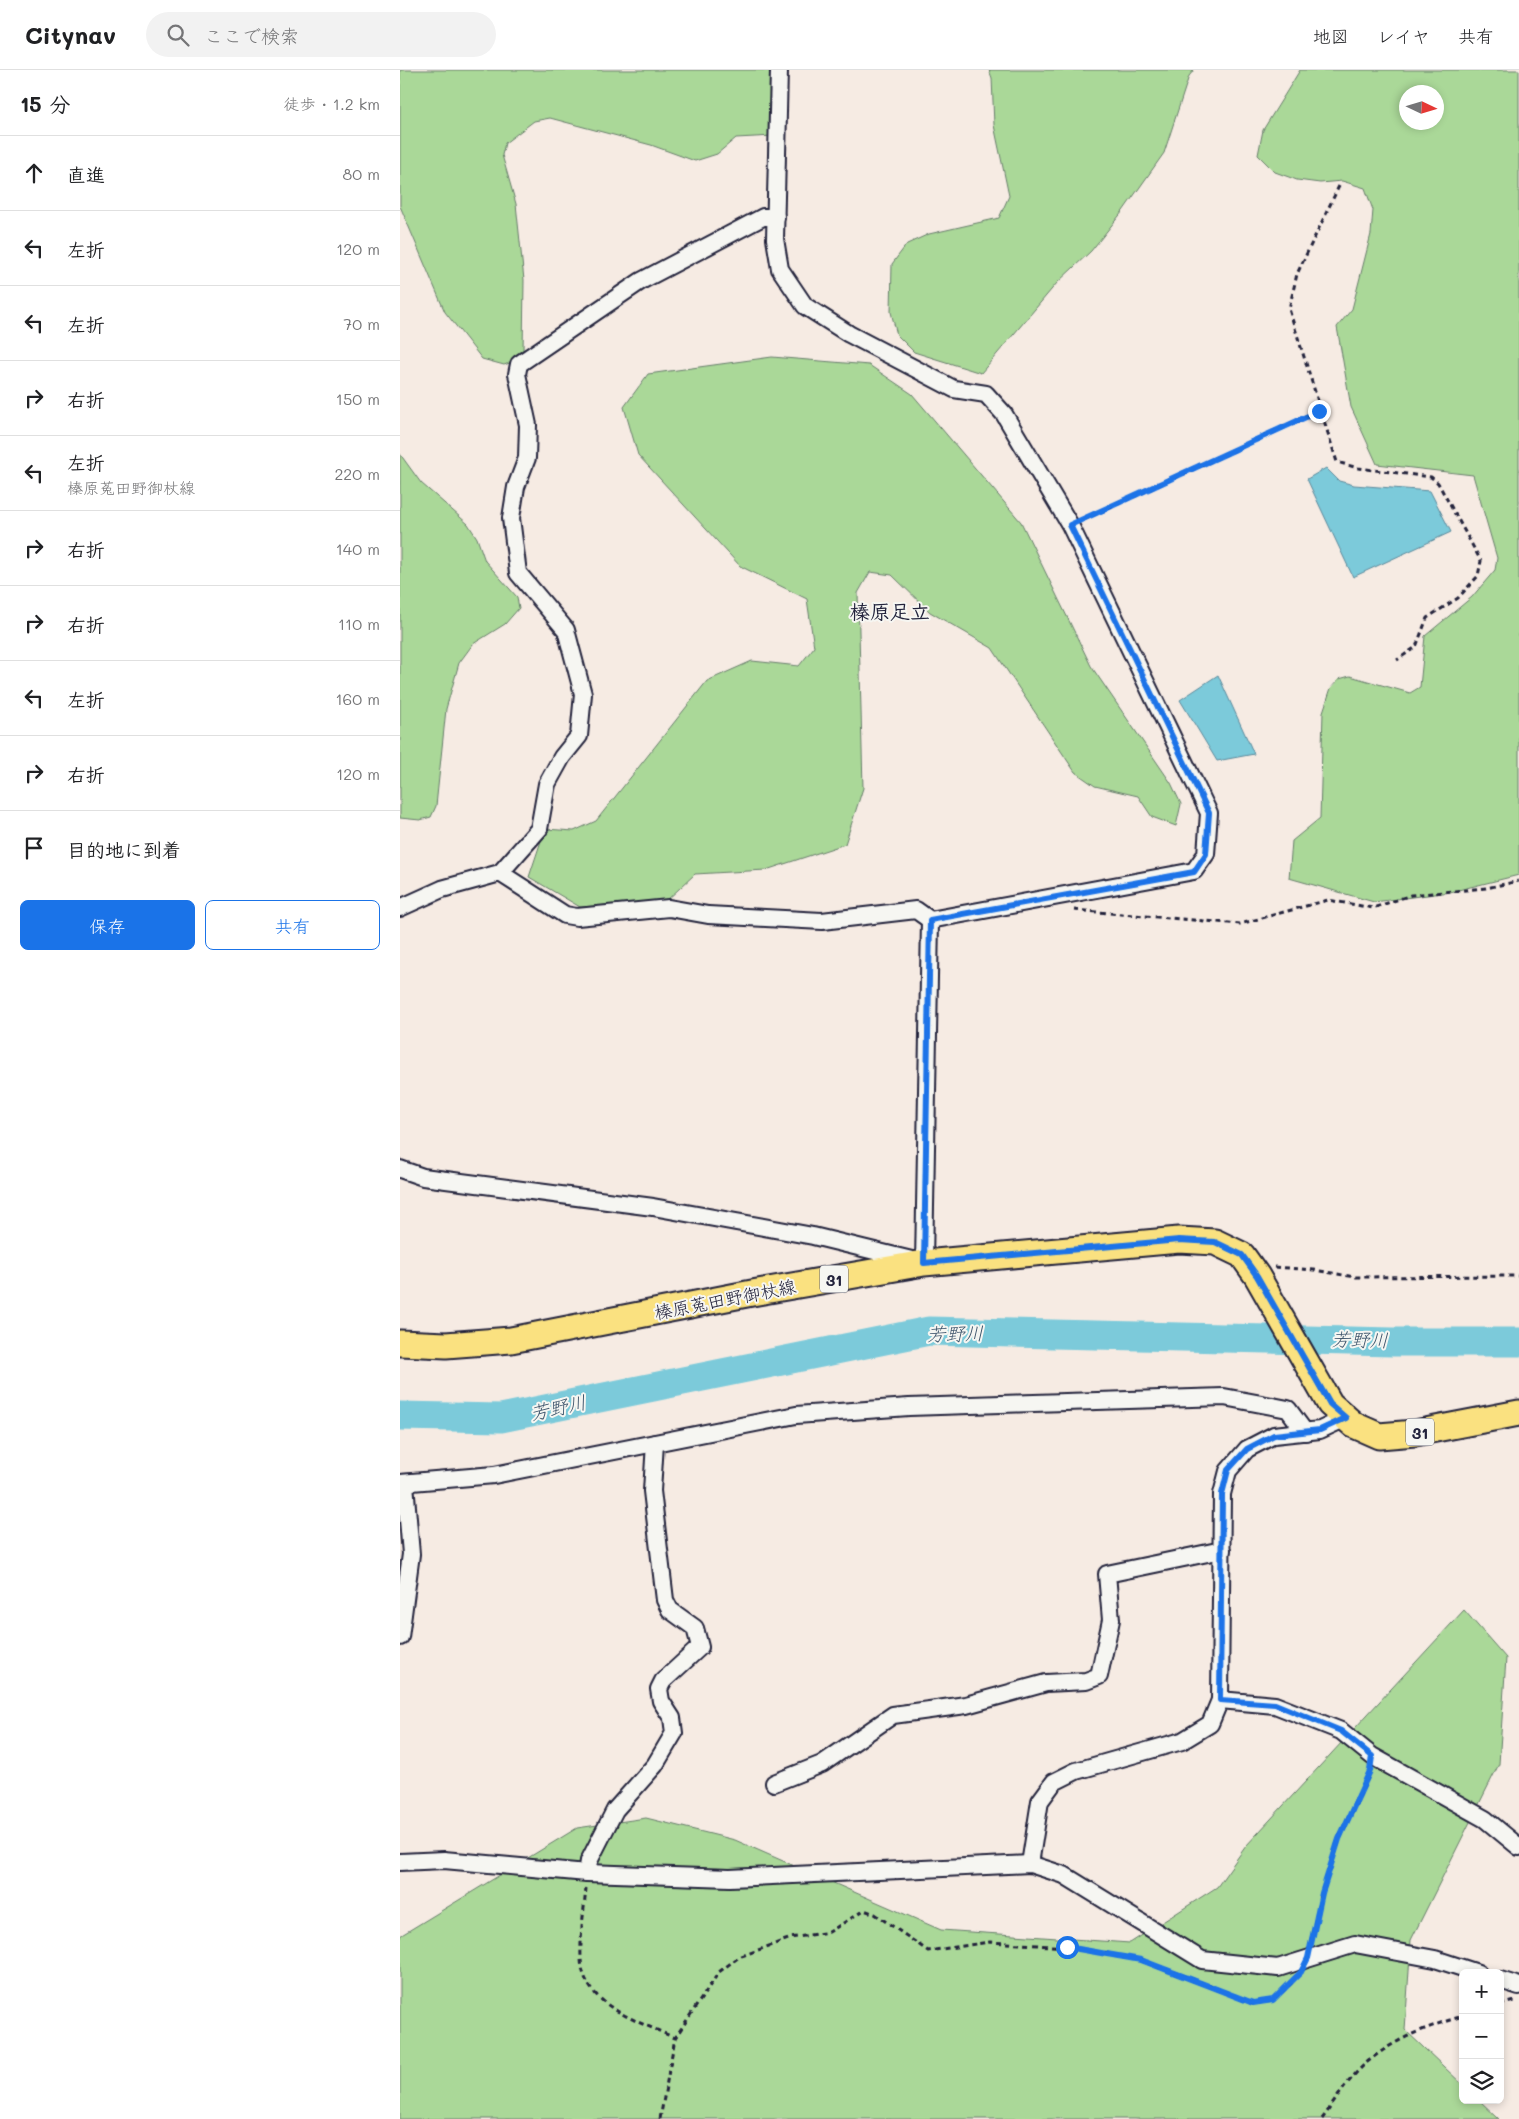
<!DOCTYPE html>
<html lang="ja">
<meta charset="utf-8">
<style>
body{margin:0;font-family:Mali,"Klee One",sans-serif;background:#f2f2f2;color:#202124}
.controls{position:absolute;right:15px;bottom:15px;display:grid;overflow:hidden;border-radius:8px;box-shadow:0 2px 8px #0003}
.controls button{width:45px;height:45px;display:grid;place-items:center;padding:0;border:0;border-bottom:1px solid #e0e0e0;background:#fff;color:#202124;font:25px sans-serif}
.compass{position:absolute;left:999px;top:15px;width:45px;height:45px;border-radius:50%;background:#fff;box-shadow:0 2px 8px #0003;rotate:94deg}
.stop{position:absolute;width:15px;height:15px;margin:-11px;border:4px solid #1a73e8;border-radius:50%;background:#fff}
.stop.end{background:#1a73e8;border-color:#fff;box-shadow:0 1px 5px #0008}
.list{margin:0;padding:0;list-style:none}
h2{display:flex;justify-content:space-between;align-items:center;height:65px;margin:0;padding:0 20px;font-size:21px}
h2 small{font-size:16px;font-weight:400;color:#757577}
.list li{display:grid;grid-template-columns:32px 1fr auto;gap:15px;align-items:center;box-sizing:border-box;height:75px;padding:0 20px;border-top:1px solid #e0e0e0}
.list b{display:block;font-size:19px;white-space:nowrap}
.list p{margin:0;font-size:16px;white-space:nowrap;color:#757577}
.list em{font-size:16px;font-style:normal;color:#757577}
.actions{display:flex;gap:10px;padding:15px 20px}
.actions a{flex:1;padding:11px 0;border:1px solid #1a73e8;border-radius:8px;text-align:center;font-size:18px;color:#1a73e8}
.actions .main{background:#1a73e8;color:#fff}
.icon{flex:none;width:28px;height:28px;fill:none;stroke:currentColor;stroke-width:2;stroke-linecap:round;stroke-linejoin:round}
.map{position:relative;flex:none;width:1119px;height:2049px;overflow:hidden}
header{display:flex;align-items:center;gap:30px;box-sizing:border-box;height:70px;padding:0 25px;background:#fff;border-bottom:1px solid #e0e0e0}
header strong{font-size:24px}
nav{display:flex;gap:28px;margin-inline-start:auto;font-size:18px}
.search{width:350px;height:45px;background:#f2f2f2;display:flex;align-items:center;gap:12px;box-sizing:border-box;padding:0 18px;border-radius:28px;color:#757577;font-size:19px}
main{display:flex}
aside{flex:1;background:#fff}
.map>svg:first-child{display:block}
</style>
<header>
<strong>Citynav</strong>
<div class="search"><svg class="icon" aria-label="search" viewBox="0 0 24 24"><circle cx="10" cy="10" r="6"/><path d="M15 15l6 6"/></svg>ここで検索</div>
<nav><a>地図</a><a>レイヤ</a><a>共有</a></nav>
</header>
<main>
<aside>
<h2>15 分<small>徒歩 · 1.2 km</small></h2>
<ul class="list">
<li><svg class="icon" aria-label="ahead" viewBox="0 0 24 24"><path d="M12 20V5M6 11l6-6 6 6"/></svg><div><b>直進</b></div><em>80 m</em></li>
<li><svg class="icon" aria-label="left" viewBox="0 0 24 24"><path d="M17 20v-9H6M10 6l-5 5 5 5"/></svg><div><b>左折</b></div><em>120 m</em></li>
<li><svg class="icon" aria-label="left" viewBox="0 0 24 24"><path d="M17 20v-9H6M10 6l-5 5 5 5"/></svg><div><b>左折</b></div><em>70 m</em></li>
<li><svg class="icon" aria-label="right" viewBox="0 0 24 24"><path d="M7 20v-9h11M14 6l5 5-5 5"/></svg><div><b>右折</b></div><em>150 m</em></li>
<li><svg class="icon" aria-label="left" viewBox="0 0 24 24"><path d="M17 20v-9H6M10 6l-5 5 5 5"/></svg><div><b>左折</b><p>榛原菟田野御杖線</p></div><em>220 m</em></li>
<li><svg class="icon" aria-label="right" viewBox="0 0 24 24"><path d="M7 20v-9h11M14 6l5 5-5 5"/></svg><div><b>右折</b></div><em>140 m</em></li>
<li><svg class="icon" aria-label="right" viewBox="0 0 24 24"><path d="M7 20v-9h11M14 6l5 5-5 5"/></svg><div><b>右折</b></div><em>110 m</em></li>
<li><svg class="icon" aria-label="left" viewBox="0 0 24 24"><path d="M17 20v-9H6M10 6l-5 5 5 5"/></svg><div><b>左折</b></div><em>160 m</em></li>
<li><svg class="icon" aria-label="right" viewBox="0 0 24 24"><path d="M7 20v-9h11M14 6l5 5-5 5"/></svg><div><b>右折</b></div><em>120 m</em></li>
<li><svg class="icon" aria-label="arrive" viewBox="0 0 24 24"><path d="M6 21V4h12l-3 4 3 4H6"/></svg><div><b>目的地に到着</b></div></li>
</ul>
<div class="actions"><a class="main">保存</a><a>共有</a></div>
</aside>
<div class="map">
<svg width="1119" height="2049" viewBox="0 0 1119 2049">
<rect width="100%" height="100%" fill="#f6ebe3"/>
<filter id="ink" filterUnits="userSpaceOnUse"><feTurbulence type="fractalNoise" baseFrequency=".02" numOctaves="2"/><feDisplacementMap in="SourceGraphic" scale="10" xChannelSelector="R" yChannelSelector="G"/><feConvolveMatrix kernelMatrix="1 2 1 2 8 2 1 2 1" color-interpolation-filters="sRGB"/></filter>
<g filter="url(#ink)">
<g fill="#aad898" stroke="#667d6a" fill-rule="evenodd">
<path d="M0 0H371L374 66 336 68 317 84 295 91 251 75 150 48 134 51 105 73 102 85 116 134 124 210 123 282 115 291 104 295 82 289 45 242 0 136Z"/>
<path d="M589 0H794L789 6 764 83 723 141 691 181 657 213 581 303 514 282 497 265 491 242 492 194 507 174 529 164 599 148 609 126 594 55 592 8Z"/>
<path d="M900 0H1119V805L1050 822 974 832 889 808 892 771 920 748 923 642 931 618 939 609 950 606 1010 623 1020 617 1025 566 1072 527 1095 500 1097 488 1073 405 977 394 951 337 937 257 952 239 971 164 973 140 965 118 942 111 920 113 897 110 875 102 858 85 863 60ZM1006 22H1036V52H1006Z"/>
<path d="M372 287 469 295 512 324 621 452 691 596 771 713 781 734 776 756 752 747 738 726 695 716 675 702 592 578 530 542 492 505 470 502 458 523 463 718 445 774 366 800 295 804 266 831 180 837 129 807 145 759 174 761 196 751 307 611 352 591 399 596 414 577 407 529 340 496 238 385 224 337 248 304Z"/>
<path d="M0 384 21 413 68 454 77 468 85 491 117 527 119 538 105 554 73 574 59 593 46 639 36 736 31 747 20 750 0 748Z"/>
<path d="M1064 1540 1106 1588 1099 1694 1011 1870 1005 1960 1063 2015V2030H1079L1099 2049H0V1866L177 1758 246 1748 335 1770 541 1860 730 1873 817 1817 846 1776Z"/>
</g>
<g fill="#7ccada" stroke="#58879a">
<path d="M926 398 939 411 954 415 1030 421 1051 462 953 507 907 409Z"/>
<path d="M818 605 854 684 817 691 780 630Z"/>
</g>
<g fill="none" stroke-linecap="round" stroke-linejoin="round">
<path stroke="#7ccada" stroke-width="29" d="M0 1346 101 1348 529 1261 993 1272H1119"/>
<defs>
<g id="street">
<path d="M100 803 165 845 177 847 269 838 308 845 422 851 516 840 530 850 794 801 806 784 809 743 670 455 604 344 586 324 554 319 449 264 405 236 380 199 375 169 379 0"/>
<path d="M0 838 42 819 100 803 139 759 147 714 162 687 179 666 183 624 166 560 118 503 111 448 116 417 127 388 128 355 117 304 119 294 241 211 363 147H376"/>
<path d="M0 1099 23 1107 253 1137 413 1166 524 1193 530 850"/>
<path d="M0 1413 94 1405 396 1345 509 1337 824 1327 888 1339 905 1362"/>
<path d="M0 1567 11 1484 5 1414"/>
<path d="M820 1630 875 1635 941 1661 972 1686 1085 1749 1119 1777"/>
<path d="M374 1713 422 1694 493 1645 566 1635 646 1613 686 1611 699 1606 711 1550 707 1504 822 1480"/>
<path d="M0 1792 44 1790 187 1803 330 1808 630 1794 664 1805 802 1890 878 1898 955 1874 1035 1889 1078 1903"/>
<path d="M630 1794 640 1731 654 1712 676 1701 782 1671 810 1654 820 1630 822 1424 828 1401 847 1379 874 1365 920 1360 946 1348"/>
<path d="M187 1803 189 1791 215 1740 255 1695 274 1663 272 1648 261 1631 259 1619 263 1611 300 1577 295 1558 270 1540 265 1530 252 1421 255 1373"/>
<path d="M1100 1910 1119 1916"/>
</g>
<path id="primary" d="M0 1273 46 1275 111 1270 352 1223 524 1193 779 1170 815 1172 842 1185 857 1206 930 1334 954 1355 979 1366 1015 1363 1119 1343"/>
</defs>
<use href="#street" stroke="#22223b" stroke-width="20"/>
<use href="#primary" stroke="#22223b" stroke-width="29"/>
<g stroke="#22223b" stroke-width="3" stroke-dasharray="5 4" stroke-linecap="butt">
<path d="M939 116 897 204 889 239 937 392 958 398 1031 407 1038 413 1081 491 1078 506 1058 528 1027 548 1016 577 997 590"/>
<path d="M684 449 919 341"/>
<path d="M674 840 840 854 928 830 973 838 1011 825 1086 818 1119 811"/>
<path d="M875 1197 914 1200 955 1207 1119 1206"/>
<path d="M186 1818C184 1841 180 1865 181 1888 182 1936 239 1951 275 1968"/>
<path d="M911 1872 922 1823 939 1769 970 1702"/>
<path d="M1100 1935 1114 1931"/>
<path d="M260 2049 275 1968 319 1902 339 1887 391 1868 429 1862 464 1840 475 1844 528 1881 590 1872 667 1877 741 1890 853 1933 873 1930 893 1911"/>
<path d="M922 2049C933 2034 944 2016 957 2002 984 1973 1025 1957 1063 1946"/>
</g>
<use href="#street" stroke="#f6f6f2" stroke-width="16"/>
<use href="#primary" stroke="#fae180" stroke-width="25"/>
</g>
</g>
<g fill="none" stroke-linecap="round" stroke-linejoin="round" filter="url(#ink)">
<path stroke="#1a73e8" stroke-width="6" d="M667 1877 741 1890 853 1933 873 1930 901 1902 908 1888 922 1823 939 1769 970 1701 972 1686 941 1661 875 1634 820 1630 822 1424 828 1400 847 1379 874 1365 920 1360 946 1348 930 1334 857 1206 842 1185 815 1172 779 1170 524 1193 530 850 794 802 806 784 809 743 670 455 919 341"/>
</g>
<g text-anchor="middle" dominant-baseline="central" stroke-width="4" stroke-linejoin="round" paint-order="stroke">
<g fill="#f6f6f2" stroke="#626272" stroke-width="1">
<rect x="420" y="1195.5" width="28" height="27" rx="4"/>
<rect x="1006" y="1348.5" width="28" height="27" rx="4"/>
</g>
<g font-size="16" font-weight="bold" fill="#22223b">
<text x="434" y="1209">31</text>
<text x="1020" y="1362">31</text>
</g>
<g font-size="18" fill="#22223b" stroke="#f6f6f2">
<text transform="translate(325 1229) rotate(-11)">榛原菟田野御杖線</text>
</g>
<g font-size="19" font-style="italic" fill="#3d546b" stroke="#f6f6f2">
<text transform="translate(555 1263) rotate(-1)">芳野川</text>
<text transform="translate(960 1269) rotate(1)">芳野川</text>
<text transform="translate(158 1337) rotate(-12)">芳野川</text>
</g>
<g font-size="20" font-weight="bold" fill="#22223b" stroke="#f6f6f2">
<text x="490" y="541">榛原足立</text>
</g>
</g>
</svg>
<div class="controls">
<button>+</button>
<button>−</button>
<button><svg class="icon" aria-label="layers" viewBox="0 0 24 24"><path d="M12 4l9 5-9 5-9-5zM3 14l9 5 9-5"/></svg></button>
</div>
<svg class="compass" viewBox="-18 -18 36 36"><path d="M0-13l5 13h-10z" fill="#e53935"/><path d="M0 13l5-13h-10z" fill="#757577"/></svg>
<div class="stop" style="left:667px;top:1877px"></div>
<div class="stop end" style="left:919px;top:341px"></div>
</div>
</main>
